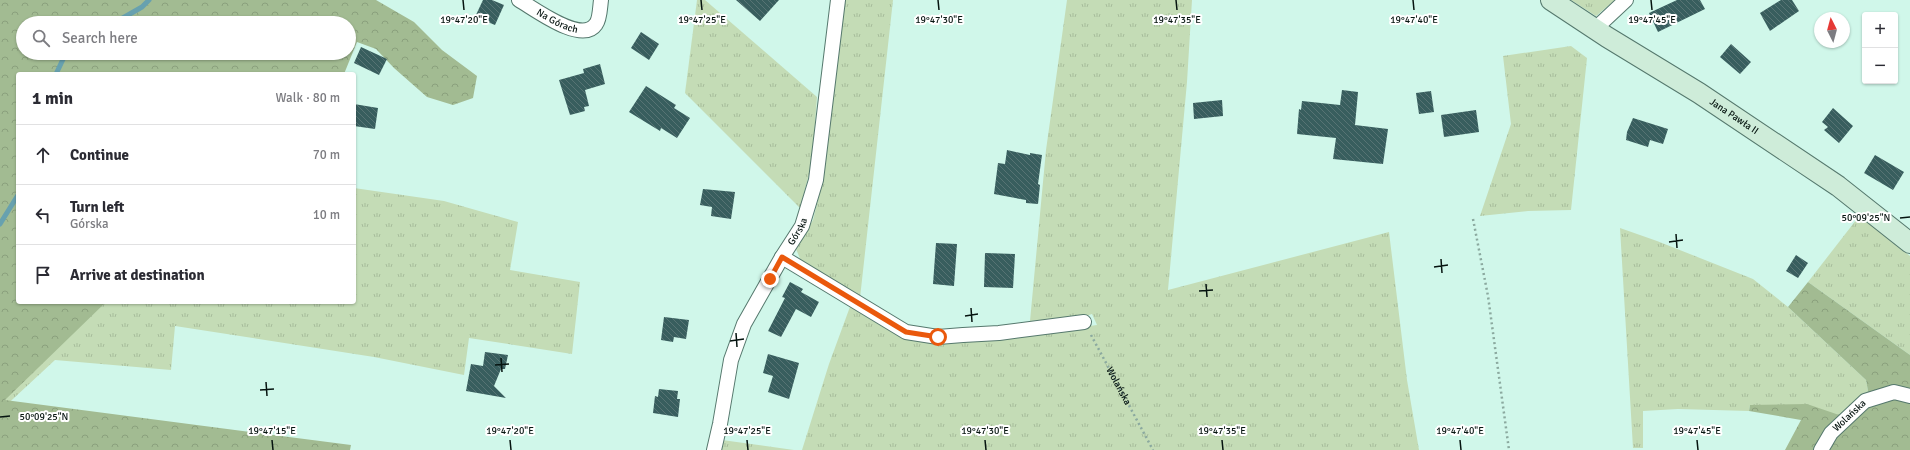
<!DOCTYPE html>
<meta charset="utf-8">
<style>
body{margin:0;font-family:Signika,sans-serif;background:#f2f2f3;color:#2b2b33}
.controls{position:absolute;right:12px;top:12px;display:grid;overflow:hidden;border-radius:4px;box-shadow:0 1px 3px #0004}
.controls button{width:36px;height:36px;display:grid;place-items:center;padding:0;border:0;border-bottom:1px solid #e1e1e2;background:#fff;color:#2b2b33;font:20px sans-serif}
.compass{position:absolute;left:1814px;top:12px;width:36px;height:36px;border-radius:50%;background:#fff;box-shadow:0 1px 3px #0004;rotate:354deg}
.stop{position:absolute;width:12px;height:12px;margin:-9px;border:3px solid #ea580c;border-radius:50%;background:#fff}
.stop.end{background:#ea580c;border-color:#fff;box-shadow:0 1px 4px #0008}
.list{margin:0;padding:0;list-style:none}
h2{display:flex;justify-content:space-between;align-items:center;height:52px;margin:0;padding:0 16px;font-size:17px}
h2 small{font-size:13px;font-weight:400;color:#7c7c81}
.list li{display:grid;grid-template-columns:26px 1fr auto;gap:12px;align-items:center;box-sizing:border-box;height:60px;padding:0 16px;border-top:1px solid #e1e1e2}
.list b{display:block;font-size:15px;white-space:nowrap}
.list p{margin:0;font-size:13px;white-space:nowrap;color:#7c7c81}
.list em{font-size:13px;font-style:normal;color:#7c7c81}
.icon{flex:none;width:22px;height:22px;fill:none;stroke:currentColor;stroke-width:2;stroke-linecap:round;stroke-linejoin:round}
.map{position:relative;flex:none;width:1910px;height:450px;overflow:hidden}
.search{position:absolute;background:#fff;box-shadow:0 1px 3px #0004;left:16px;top:16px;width:340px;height:44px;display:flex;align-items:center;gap:10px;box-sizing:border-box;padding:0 14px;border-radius:22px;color:#7c7c81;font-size:15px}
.panel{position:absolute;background:#fff;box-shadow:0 1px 3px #0004;left:16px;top:72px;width:340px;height:232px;border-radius:4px}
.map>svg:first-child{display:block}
</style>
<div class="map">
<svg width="1910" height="450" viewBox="0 0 1910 450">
<defs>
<pattern id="grass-tufts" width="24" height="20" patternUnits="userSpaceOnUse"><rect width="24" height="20" fill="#c4dcb6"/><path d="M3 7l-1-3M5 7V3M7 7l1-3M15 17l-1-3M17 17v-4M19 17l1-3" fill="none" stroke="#a7bc9b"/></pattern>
<pattern id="forest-crowns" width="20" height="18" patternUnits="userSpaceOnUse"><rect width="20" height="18" fill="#a2bb92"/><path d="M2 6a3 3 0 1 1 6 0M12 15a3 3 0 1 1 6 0" fill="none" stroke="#8aa07d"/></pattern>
<pattern id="building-back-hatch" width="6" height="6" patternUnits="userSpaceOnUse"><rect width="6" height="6" fill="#385e5e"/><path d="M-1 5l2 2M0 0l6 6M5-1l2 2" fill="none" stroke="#577474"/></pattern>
</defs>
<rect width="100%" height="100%" fill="#d0f7ea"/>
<g fill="url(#grass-tufts)">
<path d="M697 0H705L817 97 812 163 800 208 685 93Z"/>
<path d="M841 0H893L860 298 801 261 796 249 813 220 823 179Z"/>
<path d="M1067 0H1192L1187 82 1168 290 1389 232 1407 380 1419 450H802L829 364 851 304 914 339 1015 336 1097 325 1092 314 1083 317 1030 321 1046 150Z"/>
<path d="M1571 0H1615L1596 16Z"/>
<path d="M1571 46 1587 58 1571 210 1528 211 1480 216 1511 124 1503 56Z"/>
<path d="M354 188 444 201 518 222 510 270 580 282 572 354 469 338 464 375 374 357 175 326 171 370 55 360 0 411 18 302H354Z"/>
<path d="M1860 215 1910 256V355L1808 282Z"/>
<path d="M1620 228 1657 241 1753 279 1788 307 1866 380 1868 391 1845 417 1750 405 1749 411 1678 409 1643 411V448H1633Z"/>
<path d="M722 440 794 450H720Z"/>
</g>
<g fill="url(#forest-crowns)" fill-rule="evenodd">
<path d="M0 0H376L414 22 442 50 477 76 473 98 453 105 427 97 394 68 376 49 357 42 344 74H18V302H106L5 400 351 445 350 450H0ZM23 23H349V53H23Z"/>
<path d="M1808 282 1910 355V450H1785L1801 420 1749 411 1750 405 1807 404 1845 417 1868 391 1866 380 1788 307Z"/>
</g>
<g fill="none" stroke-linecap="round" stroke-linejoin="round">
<g stroke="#67a1af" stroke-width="5">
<path d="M114 23 142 7 149 0"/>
<path d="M56 74 66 53"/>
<path d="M0 224 18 195"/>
</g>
</g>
<g fill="url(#building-back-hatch)">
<path d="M483 0H492L504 5 495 25 475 17Z"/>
<path d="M736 0H779L760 21Z"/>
<path d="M1677 0H1700L1705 9 1658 32 1649 13Z"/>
<path d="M1781 0H1792L1799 11 1770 31 1760 13Z"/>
<path d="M641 32 659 44 649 60 631 48Z"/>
<path d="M1731 44 1751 62 1740 74 1720 57Z"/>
<path d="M361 47 387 59 379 75 354 63Z"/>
<path d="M600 64 605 84 585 90 589 106 584 107 585 111 570 115 559 80 584 73 583 69Z"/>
<path d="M646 86 676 105 674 108 690 118 677 138 661 128 660 131 629 112Z"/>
<path d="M1342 90 1358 92 1355 125 1388 129 1383 164 1333 159 1336 138 1297 134 1299 109 1301 110 1302 101 1340 105Z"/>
<path d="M1431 91 1434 112 1419 114 1416 93Z"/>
<path d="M1222 100 1223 116 1194 119 1193 103Z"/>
<path d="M354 104 378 108 375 129 354 126Z"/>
<path d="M1833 108 1853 126 1839 143 1824 130 1828 127 1822 122Z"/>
<path d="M1476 110 1479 132 1444 137 1441 115Z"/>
<path d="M1633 118 1668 129 1663 144 1650 140 1648 147 1626 140 1627 132Z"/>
<path d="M1007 150 1030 155V153L1042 155 1038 184 1040 185 1038 204 1026 203V200L994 194 998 163 1005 164Z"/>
<path d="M1875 155 1904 172 1893 190 1864 173Z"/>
<path d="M703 189 735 192 731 219 711 216 712 207 700 205Z"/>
<path d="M936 243 957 244 954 286 933 284Z"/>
<path d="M985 253 1015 254 1013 288 984 287Z"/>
<path d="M1796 255 1808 263 1798 278 1786 271Z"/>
<path d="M790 282 803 289 801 292 819 302 811 317 796 309 781 337 768 331 785 298 782 297Z"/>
<path d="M664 317 689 320 686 339 674 337 673 342 661 340Z"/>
<path d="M485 352 508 355 505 369H501L494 386 506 398 466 391 471 364 483 366Z"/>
<path d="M768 354 799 363 789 399 768 392 773 376 763 373Z"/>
<path d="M659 389 678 391 677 399H680L678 417 653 413 655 396 658 397Z"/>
</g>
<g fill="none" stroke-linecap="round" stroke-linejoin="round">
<defs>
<g id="street">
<path id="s2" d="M519 0C535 9 582 45 596 24 600 19 600 7 601 0"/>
<path d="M1595 29 1626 0"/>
<path d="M782 257 906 332 938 337 963 335 999 333 1084 322"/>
<path id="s3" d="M714 450 720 424 731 360 744 324 782 257 802 226 816 180 838 0"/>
<path id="s4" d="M1821 450 1831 433 1865 401 1894 392 1910 396"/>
</g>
<g id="secondary">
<path id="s5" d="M1551 0 1607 37 1699 93 1838 186 1910 243"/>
</g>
</defs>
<use href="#street" stroke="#55786d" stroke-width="16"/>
<use href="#secondary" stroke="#55786d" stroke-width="22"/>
<g stroke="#8ba99f" stroke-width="2.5" stroke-dasharray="2 3" stroke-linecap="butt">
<path d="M1473 219 1488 296 1509 450"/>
<path id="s1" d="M1091 335 1153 450"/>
</g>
<use href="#street" stroke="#fff" stroke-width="14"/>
<use href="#secondary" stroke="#ceecd9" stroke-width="20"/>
</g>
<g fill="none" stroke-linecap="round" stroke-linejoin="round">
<path stroke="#ea580c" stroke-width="5" d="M770 279 782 257 906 332 938 337"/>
</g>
<path fill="none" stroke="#061410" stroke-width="1.5" d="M463 0 464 10M701 0 702 10M938 0 939 10M1176 0 1177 10M1413 0 1414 10M1651 0 1652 10M1900 218 1910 217M1676 234 1677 248M1669 242 1683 240M1441 259 1442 273M1434 267 1448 265M1206 284 1207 297M1199 291 1213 290M971 308 972 322M965 316 978 314M736 333 737 347M730 341 744 339M501 358 502 372M495 365 509 364M266 382 267 396M260 390 274 389M0 417 10 416M272 440 273 450M510 440 511 450M747 440 748 450M985 440 986 450M1222 440 1223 450M1460 440 1461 450M1697 440 1698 450"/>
<g text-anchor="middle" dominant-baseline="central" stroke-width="4" stroke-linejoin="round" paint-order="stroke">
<g font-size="10" fill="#061410" stroke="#fff">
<text stroke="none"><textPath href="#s2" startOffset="44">Na Górach</textPath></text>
<text stroke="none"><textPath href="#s5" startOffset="217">Jana Pawła II</textPath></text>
<text stroke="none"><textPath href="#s3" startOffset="237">Górska</textPath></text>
<text stroke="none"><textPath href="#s1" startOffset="58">Wolańska</textPath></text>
<text stroke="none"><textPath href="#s4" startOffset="45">Wolańska</textPath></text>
</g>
</g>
<g font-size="10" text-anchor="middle" fill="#061410" stroke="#fff" stroke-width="4" stroke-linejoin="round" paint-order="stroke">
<text x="464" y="23">19°47'20"E</text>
<text x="702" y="23">19°47'25"E</text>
<text x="939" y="23">19°47'30"E</text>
<text x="1177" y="23">19°47'35"E</text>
<text x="1414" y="23">19°47'40"E</text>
<text x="1652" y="23">19°47'45"E</text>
<text x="1866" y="221">50°09'25"N</text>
<text x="44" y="420">50°09'25"N</text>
<text x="272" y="434">19°47'15"E</text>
<text x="510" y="434">19°47'20"E</text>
<text x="747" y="434">19°47'25"E</text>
<text x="985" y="434">19°47'30"E</text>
<text x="1222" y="434">19°47'35"E</text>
<text x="1460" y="434">19°47'40"E</text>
<text x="1697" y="434">19°47'45"E</text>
</g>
</svg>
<div class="controls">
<button>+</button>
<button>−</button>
</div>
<svg class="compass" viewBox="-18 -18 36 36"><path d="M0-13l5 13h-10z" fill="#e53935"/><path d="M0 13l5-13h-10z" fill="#7c7c81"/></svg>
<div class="stop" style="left:938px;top:337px"></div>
<div class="stop end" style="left:770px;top:279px"></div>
<div class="search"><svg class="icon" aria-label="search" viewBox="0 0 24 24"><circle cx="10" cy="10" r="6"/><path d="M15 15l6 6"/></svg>Search here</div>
<section class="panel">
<h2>1 min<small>Walk · 80 m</small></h2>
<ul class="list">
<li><svg class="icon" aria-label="ahead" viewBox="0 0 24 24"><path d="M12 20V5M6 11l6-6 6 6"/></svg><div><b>Continue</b></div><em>70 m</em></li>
<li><svg class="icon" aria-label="left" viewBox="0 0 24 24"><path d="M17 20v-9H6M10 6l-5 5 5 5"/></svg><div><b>Turn left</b><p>Górska</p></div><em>10 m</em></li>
<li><svg class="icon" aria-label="arrive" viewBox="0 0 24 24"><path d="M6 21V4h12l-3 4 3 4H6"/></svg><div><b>Arrive at destination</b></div></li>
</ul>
</section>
</div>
